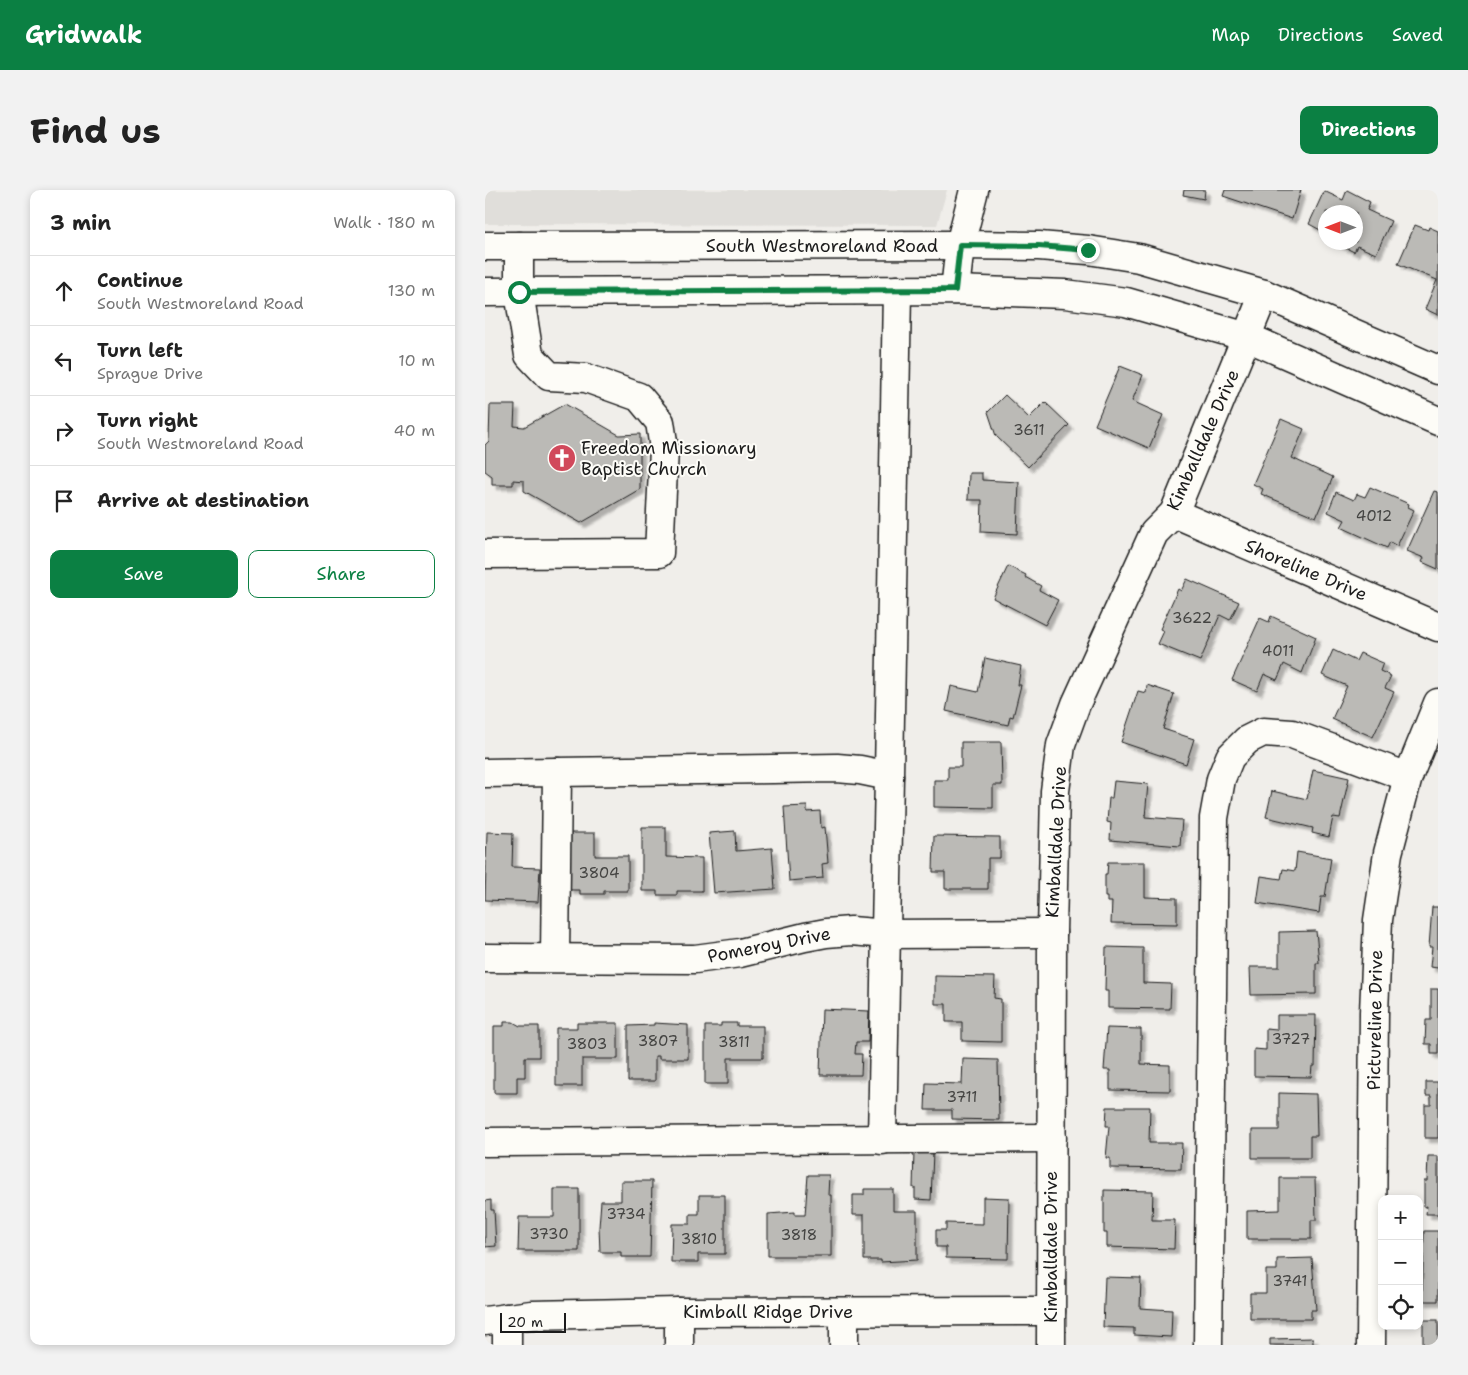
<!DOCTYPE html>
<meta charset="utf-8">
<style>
body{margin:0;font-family:"Shantell Sans",sans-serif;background:#f2f2f2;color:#222}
.controls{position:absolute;right:15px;bottom:15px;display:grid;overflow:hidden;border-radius:10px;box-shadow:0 2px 8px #0003}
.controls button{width:45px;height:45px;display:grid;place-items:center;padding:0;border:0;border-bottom:1px solid #e0e0e0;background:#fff;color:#222;font:25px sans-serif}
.compass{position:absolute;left:833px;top:15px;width:45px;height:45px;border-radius:50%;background:#fff;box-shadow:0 2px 8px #0003;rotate:270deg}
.scale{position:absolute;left:15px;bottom:12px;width:66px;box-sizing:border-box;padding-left:5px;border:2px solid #1c1c1c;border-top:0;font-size:14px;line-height:18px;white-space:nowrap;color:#1c1c1c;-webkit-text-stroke:4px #fdfcf7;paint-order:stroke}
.stop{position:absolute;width:15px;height:15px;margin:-11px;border:4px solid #0b8043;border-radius:50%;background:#fff}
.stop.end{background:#0b8043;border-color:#fff;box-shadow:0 1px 5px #0008}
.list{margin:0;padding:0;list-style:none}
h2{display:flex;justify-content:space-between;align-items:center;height:65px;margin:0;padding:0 20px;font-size:21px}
h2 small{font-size:16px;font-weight:400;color:#767676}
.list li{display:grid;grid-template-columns:32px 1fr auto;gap:15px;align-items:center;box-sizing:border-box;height:70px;padding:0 20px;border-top:1px solid #e0e0e0}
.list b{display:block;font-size:19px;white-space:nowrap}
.list p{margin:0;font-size:16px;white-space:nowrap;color:#767676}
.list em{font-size:16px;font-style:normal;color:#767676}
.actions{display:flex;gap:10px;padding:15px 20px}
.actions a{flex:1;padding:11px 0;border:1px solid #0b8043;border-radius:10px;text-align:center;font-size:18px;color:#0b8043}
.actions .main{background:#0b8043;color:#fff}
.icon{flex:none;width:28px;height:28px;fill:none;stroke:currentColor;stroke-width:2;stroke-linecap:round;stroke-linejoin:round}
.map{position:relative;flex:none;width:953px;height:1155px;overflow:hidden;border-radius:10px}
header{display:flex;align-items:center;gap:30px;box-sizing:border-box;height:70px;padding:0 25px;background:#0b8043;color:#fff}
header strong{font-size:24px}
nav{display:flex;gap:28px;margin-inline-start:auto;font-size:18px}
.intro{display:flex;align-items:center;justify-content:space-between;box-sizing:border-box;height:120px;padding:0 30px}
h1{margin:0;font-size:35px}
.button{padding:12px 22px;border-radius:10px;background:#0b8043;color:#fff;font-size:18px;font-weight:700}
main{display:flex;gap:30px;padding:0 30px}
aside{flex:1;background:#fff;border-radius:10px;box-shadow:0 2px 8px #0003}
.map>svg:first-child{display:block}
</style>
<header>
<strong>Gridwalk</strong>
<nav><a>Map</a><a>Directions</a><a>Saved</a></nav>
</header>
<div class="intro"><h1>Find us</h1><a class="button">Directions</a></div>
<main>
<aside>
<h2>3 min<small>Walk · 180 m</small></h2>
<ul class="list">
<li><svg class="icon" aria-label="ahead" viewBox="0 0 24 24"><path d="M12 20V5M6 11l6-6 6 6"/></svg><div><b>Continue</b><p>South Westmoreland Road</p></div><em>130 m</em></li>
<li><svg class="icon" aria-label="left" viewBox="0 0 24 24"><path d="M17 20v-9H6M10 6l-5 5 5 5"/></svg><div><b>Turn left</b><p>Sprague Drive</p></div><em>10 m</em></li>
<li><svg class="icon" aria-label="right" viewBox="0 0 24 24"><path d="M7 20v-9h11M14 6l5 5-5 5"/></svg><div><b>Turn right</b><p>South Westmoreland Road</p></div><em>40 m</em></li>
<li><svg class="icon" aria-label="arrive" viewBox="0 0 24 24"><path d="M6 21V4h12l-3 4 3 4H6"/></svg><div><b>Arrive at destination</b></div></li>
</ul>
<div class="actions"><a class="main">Save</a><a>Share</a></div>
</aside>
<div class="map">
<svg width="953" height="1155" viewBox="0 0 953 1155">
<defs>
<filter id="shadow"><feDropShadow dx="4.5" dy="4.5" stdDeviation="1" flood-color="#0004"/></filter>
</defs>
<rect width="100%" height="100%" fill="#f0eeea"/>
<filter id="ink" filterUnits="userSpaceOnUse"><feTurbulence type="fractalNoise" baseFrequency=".02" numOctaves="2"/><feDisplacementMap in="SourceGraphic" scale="10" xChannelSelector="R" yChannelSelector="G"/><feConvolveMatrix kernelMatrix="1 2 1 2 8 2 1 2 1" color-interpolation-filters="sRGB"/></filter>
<g filter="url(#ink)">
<path fill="#e0deda" d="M0 0H462L452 35 0 34Z"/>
<g fill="#bbbab6" stroke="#1c1c1c" filter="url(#shadow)">
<path d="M699 0H720L719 9 698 5Z"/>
<path d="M740 0H816L807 29 738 6Z"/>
<path d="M862 0 885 12 882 20 906 31 891 64 872 56 869 62 849 52H871V22H841V43L824 34 839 1 858 10Z"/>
<path d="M930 35 943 40 944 37 953 41V125L940 119 952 90 913 74Z"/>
<path d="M635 176 658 185 647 211 678 225 664 258 610 235Z"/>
<path d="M520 205 544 228 560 212 584 235 543 277 511 246 503 222Z"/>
<path d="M80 214 134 245 155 244V299L96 333 39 301V291L28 290V295H7V286L0 281V255L4 251 5 215H30L29 236 39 237Z"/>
<path d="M796 229 819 239 807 268 848 287 831 327 776 304 778 299 768 294Z"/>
<path d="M484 283H497V290L534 292 532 344 496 342 497 310H483Z"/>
<path d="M885 297 924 314 923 317 929 320 912 356 905 352 902 358 856 337 860 330 843 322 851 302 869 310 872 304 880 307Z"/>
<path d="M949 301 953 302V379L937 372 939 368 922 361Z"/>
<path d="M523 376 541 385 540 387 556 396 554 400 573 410 560 435 508 408Z"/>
<path d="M702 389 754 412 745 430 735 425 715 471 673 454 679 441 675 439 693 399 696 401Z"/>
<path d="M786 426 831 447 817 483 799 474 792 490 779 484 772 501 747 490 775 428 784 432Z"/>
<path d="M848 460 871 471 875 463 898 473 895 481 906 486 900 498 909 502 888 547 847 529 862 496 837 485Z"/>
<path d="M500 468 536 476 533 495H536L528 527 525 526 523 535 461 521 466 496 493 502Z"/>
<path d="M662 495 689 504 678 539 709 549 701 574 636 552 653 501 661 503Z"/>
<path d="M476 552H516L517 595H508V618L449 617V590H463V577H476Z"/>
<path d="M828 580 864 588 855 628 848 627 844 647 827 643 828 638 781 627 787 601 822 609Z"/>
<path d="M629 591 663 594 660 627 697 630 695 656 625 650 626 633 622 632 624 608H627Z"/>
<path d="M322 616V622L335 621 336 638 340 637 343 673 337 674 338 688 304 691 299 617Z"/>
<path d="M157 637H181V667L217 668V701H192V705H172V701H157Z"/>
<path d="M250 641 251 661 287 658 290 699 229 703 224 643Z"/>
<path d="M2 642 28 643 27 677 55 678 53 712 0 710Z"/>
<path d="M85 643H110V666H143V701H119V704H95V700H84Z"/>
<path d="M449 646 515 647V668H503V699H460V682H448Z"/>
<path d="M812 662 846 668 840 707H836L834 723 772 713 776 686 796 689 798 679 810 681Z"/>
<path d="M623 672H660V707L692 708V734L626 733 627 712H622V707H620V684H622Z"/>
<path d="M947 717H953V778L945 777 947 757H944Z"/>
<path d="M831 741 834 773H831V804L766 805 765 777H794V742Z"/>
<path d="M621 757 658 758V793L686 794 685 819 623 818V801H620Z"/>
<path d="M450 786 510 787 509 808 516 809V852L477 851V832H461V814H450Z"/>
<path d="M946 799H953V864H946V854H940L941 830H946Z"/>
<path d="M337 819 384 821 383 852H371L370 864H377L376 885H335Z"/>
<path d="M792 825H831L830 876H827L826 887 769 886V859L781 860V839L792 840Z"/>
<path d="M19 832H28L35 836H54V867H40V887H32V903H9V836H19Z"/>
<path d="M92 833H133V869H97V896H71V838H92Z"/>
<path d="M169 833 203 835V869H174V866H170V891H143V836L169 835Z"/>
<path d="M236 833H252V836H278V868H243V894H220V836H236Z"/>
<path d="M622 838 656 839V874L685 875V901L625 900V880H619Z"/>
<path d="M478 869 513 870 514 930 467 929V920H440L441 893 477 894Z"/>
<path d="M941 892H953V948H940V915H946V906H941Z"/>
<path d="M794 903 831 904 832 946H825V968H767V940H794Z"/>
<path d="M622 917H665L664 953H697L696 979 625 978V968H621L624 936H621Z"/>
<path d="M429 961 448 962 446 1010 430 1009V998H428Z"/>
<path d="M943 966H953V1024H941L942 1016 939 1017V991H942Z"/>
<path d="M323 985H344L343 1005H346V1066H283V1024L310 1022V1025H320Z"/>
<path d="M795 988H830L831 1030H826V1049H762V1021L795 1020Z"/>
<path d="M136 991H167L165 1067H136V1062H115L114 1037 116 1011H136Z"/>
<path d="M69 999H94V1061H33L34 1027H69Z"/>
<path d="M379 999H408V1021H432V1070L396 1072V1070H379V1025H368V1005H379Z"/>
<path d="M619 1000 668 1001 667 1030H690L689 1059 622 1057V1043H619Z"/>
<path d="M214 1005H240V1064H213V1072H186L187 1034H205V1024H214Z"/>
<path d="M498 1007 524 1008 523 1069 461 1068V1057H451V1040H461V1033L498 1034Z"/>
<path d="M6 1010V1020H9L11 1056 0 1057V1011Z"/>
<path d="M939 1041H953V1111H937Z"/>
<path d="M827 1068 831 1120H826V1129H765V1103H781V1080H792V1069Z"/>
<path d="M620 1087 656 1088 655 1118 687 1120 686 1147 649 1145V1138L618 1137Z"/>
<rect x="938" y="1130" width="15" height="25"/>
<path d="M828 1148V1155H785V1149Z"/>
</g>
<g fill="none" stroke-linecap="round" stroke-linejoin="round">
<defs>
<g id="minor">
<path d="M470 100 475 55 489 0"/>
<path d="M689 323 953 437"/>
<path d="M0 364 174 363 179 259 175 232 154 207 101 188 64 186 44 165 34 102"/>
<path d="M72 582 352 578 375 580 404 586 397 950"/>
<path d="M0 583 72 582 70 767"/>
<path d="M404 586 412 100"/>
<path d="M0 768 210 769 255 763 320 747 341 743 366 741 402 744 567 743"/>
<path d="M0 952 567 948"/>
<path d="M0 1131 46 1125 194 1122 566 1121"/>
<path d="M22 1155V1128"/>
<path d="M194 1155V1122"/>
<path d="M359 1155V1123"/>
<path d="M566 1155 567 743 570 601 576 555 591 514 669 343 689 323 779 104"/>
<path d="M723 1155 729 628 736 589 745 567 762 550 778 542 807 544 923 587"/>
<path d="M886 1155 889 822 893 730 903 663 923 587 953 513"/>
</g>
<g id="major">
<path d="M0 56 475 55 554 56 603 60 654 68 779 104 953 180"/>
<path d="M34 56V102"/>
<path d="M0 102 470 100 580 104 641 112 762 147 953 231"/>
</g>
</defs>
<use href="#minor" stroke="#1c1c1c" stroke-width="31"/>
<use href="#major" stroke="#1c1c1c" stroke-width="31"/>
<use href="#minor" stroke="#fdfcf7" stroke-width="28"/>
<use href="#major" stroke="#fdfcf7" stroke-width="28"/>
</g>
</g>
<g fill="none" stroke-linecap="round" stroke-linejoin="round" filter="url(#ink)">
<path stroke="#0b8043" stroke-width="6" d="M34 102 470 100 475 55 554 56 603 60"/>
</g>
<defs>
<symbol id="church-disc" viewBox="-11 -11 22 22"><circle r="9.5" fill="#d1495b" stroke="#fdfcf7"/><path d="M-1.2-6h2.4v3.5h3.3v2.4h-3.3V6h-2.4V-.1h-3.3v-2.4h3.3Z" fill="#fff"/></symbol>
</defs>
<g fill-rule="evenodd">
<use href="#church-disc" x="61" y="252" width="32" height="32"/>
</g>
<g text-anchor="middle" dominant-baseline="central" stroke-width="4" stroke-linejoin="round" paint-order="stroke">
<g font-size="15" fill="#444442">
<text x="544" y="240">3611</text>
<text x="889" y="326">4012</text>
<text x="707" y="428">3622</text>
<text x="793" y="461">4011</text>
<text x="114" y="683">3804</text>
<text x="806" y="849">3727</text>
<text x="173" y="851">3807</text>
<text x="249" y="852">3811</text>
<text x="102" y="854">3803</text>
<text x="477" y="907">3711</text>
<text x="141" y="1024">3734</text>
<text x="64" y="1044">3730</text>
<text x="314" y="1045">3818</text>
<text x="214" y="1049">3810</text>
<text x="805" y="1091">3741</text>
</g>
<g font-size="18" fill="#1c1c1c" stroke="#fdfcf7">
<text x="337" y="56">South Westmoreland Road</text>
<text transform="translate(718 250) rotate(-66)">Kimballdale Drive</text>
<text transform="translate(821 380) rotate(23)">Shoreline Drive</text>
<text transform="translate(571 652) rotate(-87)">Kimballdale Drive</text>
<text transform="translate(284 755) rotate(-11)">Pomeroy Drive</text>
<text transform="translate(890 830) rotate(-89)">Pictureline Drive</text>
<text transform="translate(566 1057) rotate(-90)">Kimballdale Drive</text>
<text x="283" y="1122">Kimball Ridge Drive</text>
</g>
<g font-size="18" fill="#1c1c1c" stroke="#fdfcf7" text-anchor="start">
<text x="96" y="258">Freedom Missionary<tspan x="96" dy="21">Baptist Church</tspan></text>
</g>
</g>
</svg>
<div class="controls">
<button>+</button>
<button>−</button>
<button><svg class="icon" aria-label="locate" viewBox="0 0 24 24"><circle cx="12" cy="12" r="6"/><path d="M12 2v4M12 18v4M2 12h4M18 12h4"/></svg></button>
</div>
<svg class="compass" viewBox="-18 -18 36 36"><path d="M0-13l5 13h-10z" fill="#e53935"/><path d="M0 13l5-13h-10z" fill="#767676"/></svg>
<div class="scale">20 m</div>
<div class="stop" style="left:34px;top:102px"></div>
<div class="stop end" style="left:603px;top:60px"></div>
</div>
</main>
